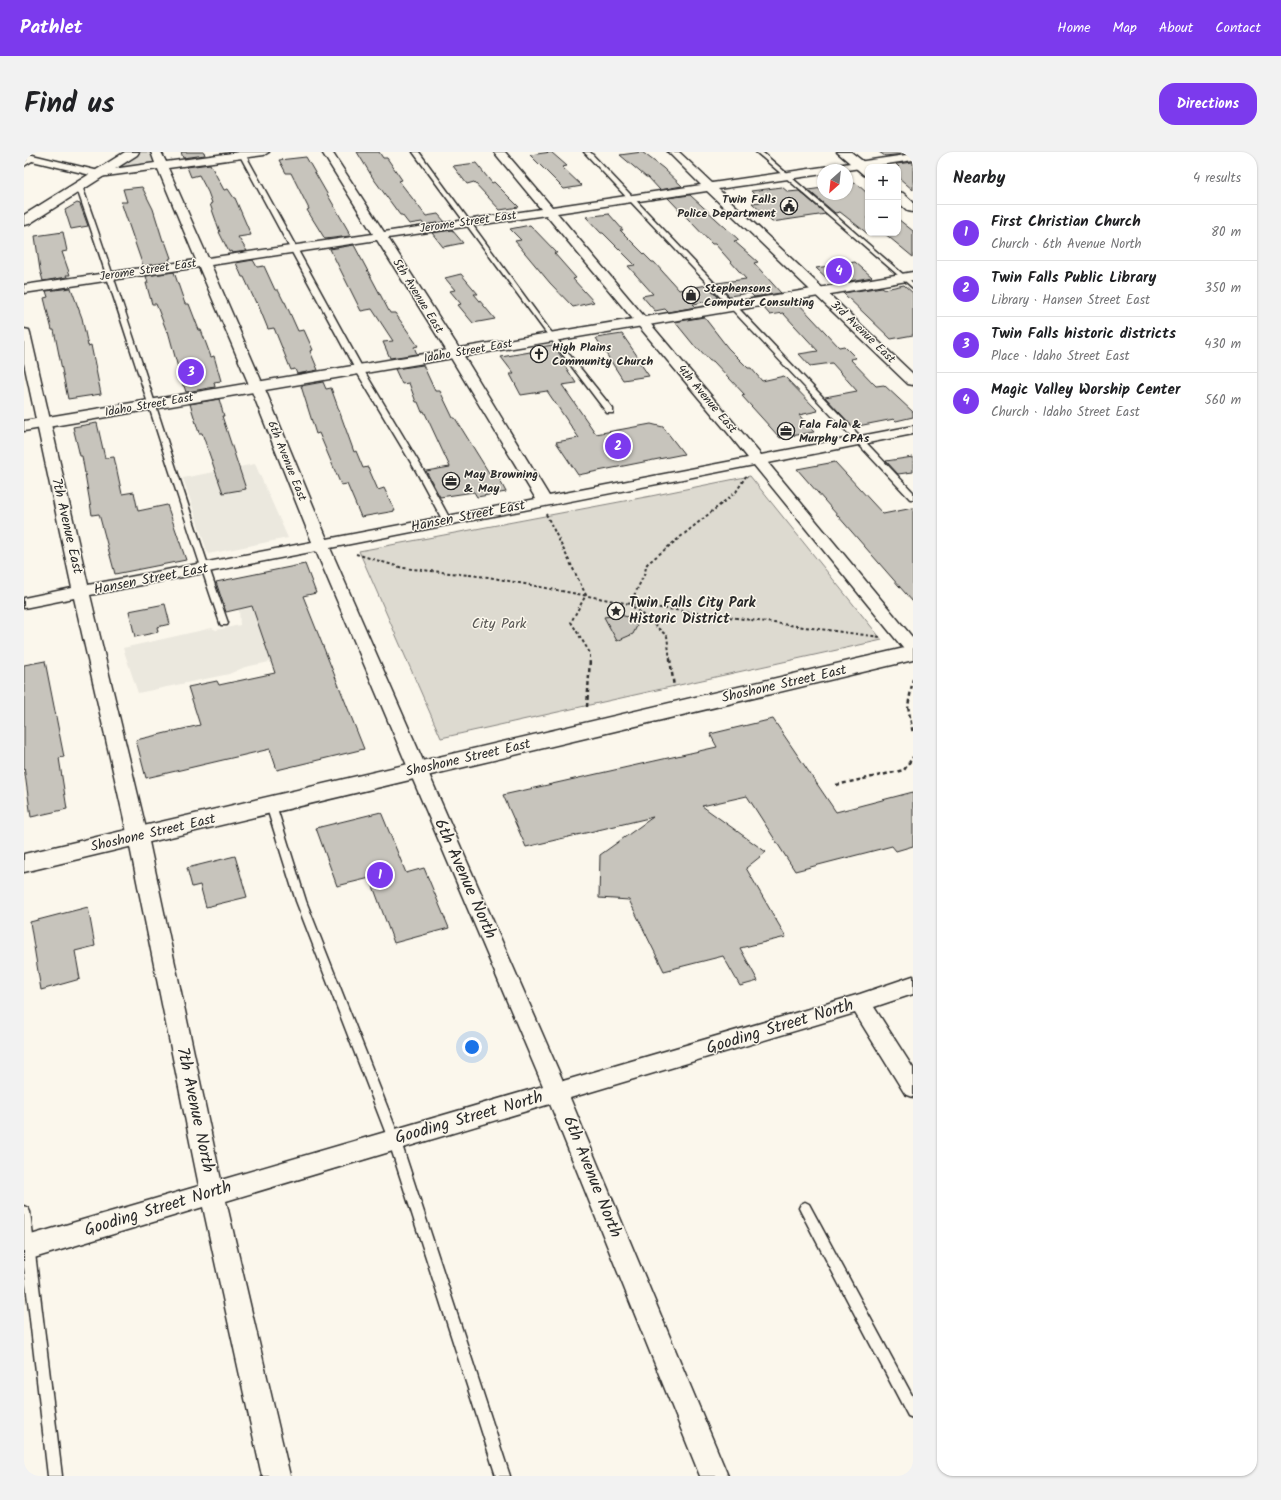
<!DOCTYPE html>
<meta charset="utf-8">
<style>
body{margin:0;font-family:Kalam,sans-serif;background:#f2f2f2;color:#202124}
.controls{position:absolute;right:12px;top:12px;display:grid;overflow:hidden;border-radius:8px;box-shadow:0 1px 3px #0004}
.controls button{width:36px;height:36px;display:grid;place-items:center;padding:0;border:0;border-bottom:1px solid #e0e0e0;background:#fff;color:#202124;font:20px sans-serif}
.compass{position:absolute;left:793px;top:12px;width:36px;height:36px;border-radius:50%;background:#fff;box-shadow:0 1px 3px #0004;rotate:207deg}
.you{position:absolute;left:448px;top:895px;width:14px;height:14px;margin:-10px;border:3px solid #fff;border-radius:50%;background:#1a73e8;box-shadow:0 0 0 6px #1a73e833}
.badge{display:grid;place-items:center;width:26px;height:26px;border-radius:50%;background:#7c3aed;color:#fff;font-size:13px;font-weight:700}
.pin{position:absolute;translate:-50% -50%;border:2px solid #fff;box-shadow:0 1px 4px #0006}
.list{margin:0;padding:0;list-style:none}
h2{display:flex;justify-content:space-between;align-items:center;height:52px;margin:0;padding:0 16px;font-size:17px}
h2 small{font-size:13px;font-weight:400;color:#757577}
.list li{display:grid;grid-template-columns:26px 1fr auto;gap:12px;align-items:center;box-sizing:border-box;height:56px;padding:0 16px;border-top:1px solid #e0e0e0}
.list b{display:block;font-size:15px;white-space:nowrap}
.list p{margin:0;font-size:13px;white-space:nowrap;color:#757577}
.list em{font-size:13px;font-style:normal;color:#757577}
.map{position:relative;flex:none;width:889px;height:1324px;overflow:hidden;border-radius:16px}
header{display:flex;align-items:center;gap:24px;box-sizing:border-box;height:56px;padding:0 20px;background:#7c3aed;color:#fff}
header strong{font-size:19px}
nav{display:flex;gap:22px;margin-inline-start:auto;font-size:14px}
.intro{display:flex;align-items:center;justify-content:space-between;box-sizing:border-box;height:96px;padding:0 24px}
h1{margin:0;font-size:28px}
.button{padding:10px 18px;border-radius:16px;background:#7c3aed;color:#fff;font-size:14px;font-weight:700}
main{display:flex;gap:24px;padding:0 24px}
aside{flex:1;background:#fff;border-radius:16px;box-shadow:0 1px 3px #0004}
.map>svg:first-child{display:block}
</style>
<header>
<strong>Pathlet</strong>
<nav><a>Home</a><a>Map</a><a>About</a><a>Contact</a></nav>
</header>
<div class="intro"><h1>Find us</h1><a class="button">Directions</a></div>
<main>
<div class="map">
<svg width="889" height="1324" viewBox="0 0 889 1324">
<rect width="100%" height="100%" fill="#fbf7ec"/>
<filter id="ink" filterUnits="userSpaceOnUse"><feTurbulence type="fractalNoise" baseFrequency=".025" numOctaves="2"/><feDisplacementMap in="SourceGraphic" scale="8" xChannelSelector="R" yChannelSelector="G"/><feConvolveMatrix kernelMatrix="1 2 1 2 8 2 1 2 1" color-interpolation-filters="sRGB"/></filter>
<g filter="url(#ink)">
<g fill="#ebe8de">
<path d="M231 312 264 386 184 402 159 326Z"/>
<path d="M273 445 275 451 230 460 250 509 221 515 205 522 114 541 99 496 188 476 192 478 216 473 215 457Z"/>
</g>
<g fill="#dddad0" stroke="#84827e">
<path d="M109 0H132L138 13 75 22Z"/>
<path d="M726 324 858 488 417 586 335 399 627 344Z"/>
</g>
<g fill="#c7c4bc" stroke="#2b2b2b">
<path d="M157 0H180L181 3 159 6Z"/>
<path d="M333 0H355L359 6H363L378 28 375 29 402 64 414 62 421 70 400 73 398 70 385 72 378 63H376L349 26Z"/>
<path d="M527 0 543 14 538 15 558 34 540 37 506 3Z"/>
<path d="M618 0 639 16 658 34 636 38 624 25H622L596 3Z"/>
<path d="M855 0H889V1L861 4Z"/>
<path d="M282 5 325 80H324L326 84 301 87 283 58 285 57 267 21H262L255 8Z"/>
<path d="M889 10V38L874 25V15H875L872 12Z"/>
<path d="M452 11 468 31 470 30 495 55 476 58 450 30 443 32 429 14Z"/>
<path d="M186 12 200 38 204 37 210 46H211L227 83 214 85 223 99 208 101 207 99 205 100 195 80H196L186 52 188 51 184 40 175 23 167 25 163 15Z"/>
<path d="M832 31 844 42V82L816 60 811 61 784 38 799 36V42H823V32Z"/>
<path d="M118 35 129 57 139 89H141L147 106 145 107 146 110 119 114 97 50H103L99 37Z"/>
<path d="M758 35 764 40 775 39 802 62 748 70 728 51 738 50 727 39Z"/>
<path d="M666 43 715 88 710 89 734 110 730 111 757 141 730 145 726 141 705 144 693 131 722 127 691 92H688L644 46Z"/>
<path d="M53 51 56 52 64 74 47 77 41 58Z"/>
<path d="M585 62 599 78H596L628 110H630L655 138 683 133 695 146H691L692 148 669 152 672 155 644 160 641 157 631 159 618 144 629 142 604 114 611 113 579 81H577L562 65Z"/>
<path d="M874 67 889 79V105L860 81H874Z"/>
<path d="M506 73 533 101H530L552 126 549 127 570 150 549 155 526 131 491 89 497 88 486 77Z"/>
<path d="M428 78 439 91 419 95 408 81Z"/>
<path d="M39 80 43 99 38 100 46 123H42L43 125 19 129 16 118 11 84Z"/>
<path d="M330 93 366 161H371L394 194 390 195 393 202 366 206 359 190 369 189 348 157 337 159 306 97Z"/>
<path d="M229 108 233 115 240 114 251 138H254L260 150H261L274 179 280 178 289 198 286 199 294 218 273 222 271 217 267 218 250 176 244 177 233 150 232 151 220 125H218L212 111Z"/>
<path d="M831 110 848 125 809 132 792 116Z"/>
<path d="M150 120 161 152H165L175 178H177L187 205 190 204 197 229 190 230 191 235 162 240 160 234H159L144 179 143 180 132 152H128L122 131H124L122 124Z"/>
<path d="M437 122 454 142H450L471 167 449 171 434 153 437 152 426 139 431 138 421 126Z"/>
<path d="M880 133 889 141V183L867 187 819 141 858 135 861 137Z"/>
<path d="M47 136 58 166 64 194 67 193 77 242 44 247 30 178H28L20 146 24 145 22 139Z"/>
<path d="M766 150 768 152 774 151 815 195 820 194 832 206 826 207 852 234 860 233 889 260V265L872 269 870 267 829 275 801 245 833 239 808 211 786 214 775 202 794 199 759 161 746 163 739 155Z"/>
<path d="M680 165 704 196 724 216H727L738 229 760 224 794 259 775 263 790 280 756 286 718 244 721 243 689 209H686L675 197H673L651 170Z"/>
<path d="M598 182 616 208H614L625 224 599 228 572 186Z"/>
<path d="M529 193 539 207 537 208 552 231 538 233 572 282 627 272 639 275 660 302 554 323 532 290 555 286 523 239 497 243 486 222H490L477 205 512 199 510 196Z"/>
<path d="M399 213 411 239H416L429 266H431L467 324 473 323 482 340 453 345 450 340 416 345 402 319 426 315 400 259 398 260 394 250H392L385 231 378 232 371 217Z"/>
<path d="M299 230 302 237 307 236 330 300 332 299 339 316 344 315 354 338 360 336 371 359 337 365 323 332 317 333 295 281 292 282 277 234Z"/>
<path d="M195 247 200 264H198L222 337 199 341 178 281H175L166 252Z"/>
<path d="M73 271 81 306 90 305 98 342 110 340 114 359 143 353 162 408 91 422 75 362 68 363 58 304H56L49 275Z"/>
<path d="M889 305V320L874 322 862 309Z"/>
<path d="M811 310 859 362 889 356V450L773 317Z"/>
<path d="M281 412 292 441 279 444 340 597 253 618 246 597 122 626 112 588 176 573 164 535 193 529 195 533 251 521 228 454 202 460 192 430Z"/>
<path d="M141 452 146 472 133 475 134 480 111 485 105 459Z"/>
<path d="M596 463 608 466 613 474 609 482 593 489 580 465Z"/>
<path d="M21 509 40 605 35 606 43 657 7 665 0 615V513Z"/>
<path d="M749 567 812 660 889 640V694L872 699 868 694 771 719 723 644 678 654 742 700 722 716 762 785 716 796 734 829 716 834 699 804 640 819 605 748 575 746 576 703 629 665 502 695 479 643 693 595 686 582Z"/>
<path d="M357 660 382 721 400 716 425 776 370 791 346 726 313 734 292 676Z"/>
<path d="M211 704 223 745 182 755 176 733 168 735 163 716Z"/>
<path d="M64 755 71 794 51 799 56 827 17 838 6 770Z"/>
</g>
<g fill="none" stroke-linecap="round" stroke-linejoin="round">
<defs>
<g id="service">
<path d="M214 0H220L339 217 400 319 427 369 426 371H423L419 369 392 319 331 217Z"/>
<path d="M389 0H395L524 176 589 257V261H583L520 178Z"/>
<path d="M560 0H566L889 340V347H886Z"/>
<path d="M732 0H738L889 131V136Z"/>
<path d="M8 5 13 6 0 14V10Z"/>
<path d="M55 32 58 34C110 179 153 326 204 471L203 473H197L196 471C146 326 103 179 52 34Z"/>
<path d="M247 649 251 650 252 653 282 749 376 987 486 1324H472L364 987 272 749 242 653 243 650Z"/>
<path d="M781 1050 785 1052 889 1245V1266L884 1264 777 1060 775 1056 777 1052Z"/>
<path d="M0 1054 4 1056 6 1060 38 1324H24L0 1115Z"/>
</g>
<path id="minor" d="M127 0H137L142 10 216 0H245L240 3 144 16 184 106 349 82 298 0H308L360 80 517 57 470 0H481L528 55 677 33 644 0H655L688 31 889 2V8L823 18H799V22L694 37 889 222V233L884 232 683 39 533 61 737 303 889 274V282L744 311 889 486V503L883 501 730 313 306 396 539 929 836 842 889 824V842L850 855 889 916V945L881 942 831 861 546 946 704 1324H676L526 952 202 1049 266 1324H238L179 1055 0 1109V1085L175 1034 104 685 50 446 0 456V446L48 436 0 211V177L5 178 6 181 64 433 288 390 229 242 175 115 0 141V133L172 108 134 17 75 25 0 7V1L75 19 131 11ZM522 63 704 281 724 306 525 344 438 201 364 86ZM353 88 424 201 512 347 303 387 243 242 187 113ZM292 399 519 934 197 1028 124 685 66 443Z"/>
<path id="tertiary" d="M889 120V128L0 279V269Z"/>
<path id="secondary" d="M101 0H115L113 3 5 72 0 73V63Z"/>
<g id="primary">
<path d="M813 0H827L846 15H844V24L840 23Z"/>
<path d="M874 40 879 41 889 50V60L884 59 874 50Z"/>
<path d="M889 494V508L0 720V702Z"/>
</g>
</defs>
<use href="#service" stroke="#2b2b2b" stroke-width="3"/>
<use href="#minor" stroke="#2b2b2b" stroke-width="3"/>
<use href="#tertiary" stroke="#2b2b2b" stroke-width="3"/>
<use href="#secondary" stroke="#2b2b2b" stroke-width="3"/>
<use href="#primary" stroke="#2b2b2b" stroke-width="3"/>
<g stroke="#2b2b2b" stroke-width="2" stroke-dasharray="3 2.5" stroke-linecap="butt">
<path d="M522 362 562 443 547 470 566 501V508"/>
<path d="M332 402 379 416 464 425 606 452 856 485"/>
<path d="M646 508 643 484 606 452 620 423 623 412 712 340 722 324"/>
</g>
<g stroke="#2b2b2b" stroke-width="2.5" stroke-dasharray="4 3" stroke-linecap="butt">
<path d="M646 507 650 535"/>
<path d="M889 527 884 554 889 582"/>
<path d="M563 555 566 507"/>
<path d="M812 633 880 618 889 605"/>
</g>
<use href="#service" fill="#fbf7ec" fill-rule="evenodd"/>
<use href="#minor" fill="#fbf7ec" fill-rule="evenodd"/>
<use href="#tertiary" fill="#fbf7ec" fill-rule="evenodd"/>
<use href="#secondary" fill="#fbf7ec" fill-rule="evenodd"/>
<use href="#primary" fill="#fbf7ec" fill-rule="evenodd"/>
</g>
</g>
<defs>
<symbol id="civic-ring" viewBox="-11 -11 22 22"><circle r="9.5" fill="#fbf7ec" stroke="#2b2b2b" stroke-width="1.5"/><path d="M-.6-6.5H3V-4.5H.6V-3L4-1V1h2V6H-6V1h2V-1L-.6-3ZM-1.2 2.5V6h2.4V2.5Z" fill="#2b2b2b"/></symbol>
<symbol id="shop-ring" viewBox="-11 -11 22 22"><circle r="9.5" fill="#fbf7ec" stroke="#2b2b2b" stroke-width="1.5"/><path d="M-5-2.5h2.3a2.7 3.5 0 0 1 5.4 0H5L5.5 6h-11ZM-1.5-2.5h3a1.5 2.3 0 0 0-3 0Z" fill="#2b2b2b"/></symbol>
<symbol id="church-ring" viewBox="-11 -11 22 22"><circle r="9.5" fill="#fbf7ec" stroke="#2b2b2b" stroke-width="1.5"/><path d="M-1.2-6h2.4v3.5h3.3v2.4h-3.3V6h-2.4V-.1h-3.3v-2.4h3.3Z" fill="#2b2b2b"/></symbol>
<symbol id="office-ring" viewBox="-11 -11 22 22"><circle r="9.5" fill="#fbf7ec" stroke="#2b2b2b" stroke-width="1.5"/><path d="M-6-3h4V-5.5h4V-3h4V5H-6ZM-1-4.5V-3h2v-1.5ZM-6 0V1H6V0Z" fill="#2b2b2b"/></symbol>
<symbol id="sight-ring" viewBox="-11 -11 22 22"><circle r="9.5" fill="#fbf7ec" stroke="#2b2b2b" stroke-width="1.5"/><path d="M0-6L1.8-2.2L6-1.7L2.9 1.2L3.7 5.4L0 3.3L-3.7 5.4L-2.9 1.2L-6-1.7L-1.8-2.2Z" fill="#2b2b2b"/></symbol>
</defs>
<g fill-rule="evenodd">
<use href="#civic-ring" x="755" y="44" width="20" height="20"/>
<use href="#shop-ring" x="657" y="133" width="20" height="20"/>
<use href="#church-ring" x="505" y="192" width="20" height="20"/>
<use href="#office-ring" x="752" y="269" width="20" height="20"/>
<use href="#office-ring" x="417" y="319" width="20" height="20"/>
<use href="#sight-ring" x="582" y="449" width="20" height="20"/>
</g>
<g text-anchor="middle" dominant-baseline="central" stroke-width="3" stroke-linejoin="round" paint-order="stroke">
<g font-size="12" font-weight="bold" fill="#2b2b2b" stroke="#fbf7ec" text-anchor="start">
<text x="752" y="47" text-anchor="end">Twin Falls<tspan x="752" dy="14">Police Department</tspan></text>
<text x="680" y="136">Stephensons<tspan x="680" dy="14">Computer Consulting</tspan></text>
<text x="528" y="195">High Plains<tspan x="528" dy="14">Community Church</tspan></text>
<text x="775" y="272">Fala Fala &amp;<tspan x="775" dy="14">Murphy CPAs</tspan></text>
<text x="440" y="322">May Browning<tspan x="440" dy="14">&amp; May</tspan></text>
</g>
<g font-size="12" fill="#2b2b2b" stroke="#fbf7ec">
<text transform="translate(444 70) rotate(-8)">Jerome Street East</text>
<text transform="translate(124 118) rotate(-8)">Jerome Street East</text>
<text transform="translate(394 144) rotate(58)">5th Avenue East</text>
<text transform="translate(839 180) rotate(44)">3rd Avenue East</text>
<text transform="translate(444 199) rotate(-10)">Idaho Street East</text>
<text transform="translate(683 247) rotate(50)">4th Avenue East</text>
<text transform="translate(125 253) rotate(-10)">Idaho Street East</text>
<text transform="translate(263 309) rotate(68)">6th Avenue East</text>
</g>
<g font-size="14" fill="#2b2b2b" stroke="#fbf7ec">
<text transform="translate(444 364) rotate(-11)">Hansen Street East</text>
<text transform="translate(43 374) rotate(77)">7th Avenue East</text>
<text transform="translate(127 427) rotate(-11)">Hansen Street East</text>
<text transform="translate(760 532) rotate(-13)">Shoshone Street East</text>
<text transform="translate(444 606) rotate(-13)">Shoshone Street East</text>
<text transform="translate(129 681) rotate(-13)">Shoshone Street East</text>
</g>
<g font-size="14" font-weight="bold" fill="#2b2b2b" stroke="#fbf7ec" text-anchor="start">
<text x="605" y="451">Twin Falls City Park<tspan x="605" dy="16">Historic District</tspan></text>
</g>
<g font-size="14" fill="#585754" stroke="#fbf7ec">
<text x="475" y="472">City Park</text>
</g>
<g font-size="17" fill="#2b2b2b" stroke="#fbf7ec">
<text transform="translate(441 727) rotate(66)">6th Avenue North</text>
<text transform="translate(756 875) rotate(-17)">Gooding Street North</text>
<text transform="translate(171 958) rotate(78)">7th Avenue North</text>
<text transform="translate(445 966) rotate(-16)">Gooding Street North</text>
<text transform="translate(568 1025) rotate(68)">6th Avenue North</text>
<text transform="translate(134 1057) rotate(-17)">Gooding Street North</text>
</g>
</g>
</svg>
<div class="controls">
<button>+</button>
<button>−</button>
</div>
<svg class="compass" viewBox="-18 -18 36 36"><path d="M0-13l5 13h-10z" fill="#e53935"/><path d="M0 13l5-13h-10z" fill="#757577"/></svg>
<div class="you"></div>
<div class="pin badge" style="left:356px;top:723px">1</div>
<div class="pin badge" style="left:594px;top:294px">2</div>
<div class="pin badge" style="left:167px;top:220px">3</div>
<div class="pin badge" style="left:815px;top:119px">4</div>
</div>
<aside>
<h2>Nearby<small>4 results</small></h2>
<ul class="list">
<li><span class="badge">1</span><div><b>First Christian Church</b><p>Church · 6th Avenue North</p></div><em>80 m</em></li>
<li><span class="badge">2</span><div><b>Twin Falls Public Library</b><p>Library · Hansen Street East</p></div><em>350 m</em></li>
<li><span class="badge">3</span><div><b>Twin Falls historic districts</b><p>Place · Idaho Street East</p></div><em>430 m</em></li>
<li><span class="badge">4</span><div><b>Magic Valley Worship Center</b><p>Church · Idaho Street East</p></div><em>560 m</em></li>
</ul>
</aside>
</main>
